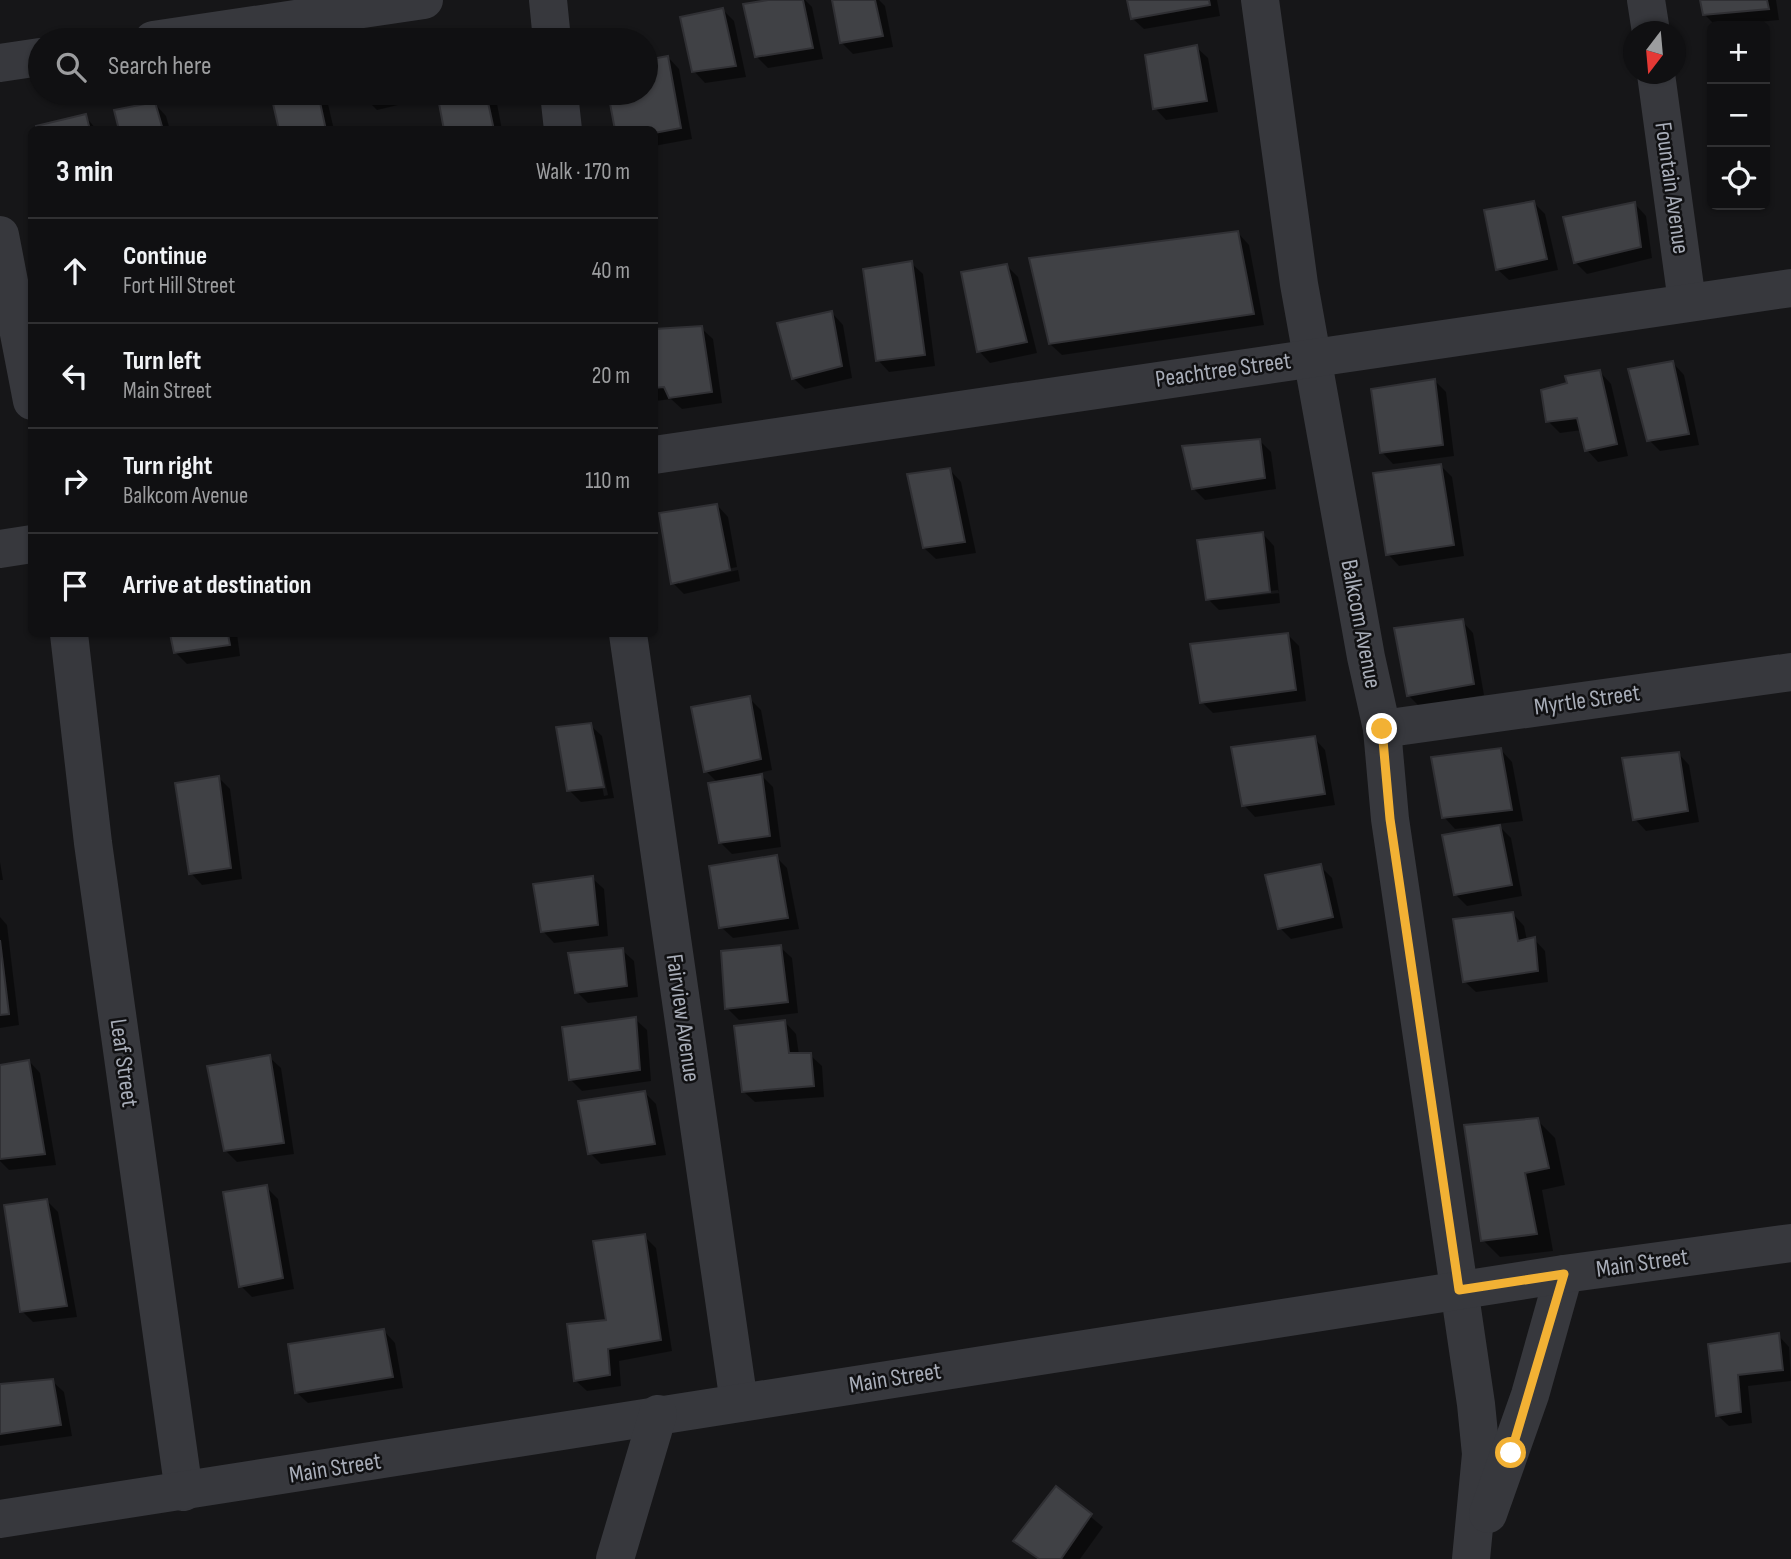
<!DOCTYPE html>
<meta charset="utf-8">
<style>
body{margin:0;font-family:"Sofia Sans Condensed",sans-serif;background:#19191b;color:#f1f3f6}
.controls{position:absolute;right:21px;top:21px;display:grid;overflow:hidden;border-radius:10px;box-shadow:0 2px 5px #0004}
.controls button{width:63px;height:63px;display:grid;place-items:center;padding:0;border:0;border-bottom:2px solid #303032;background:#101012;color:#f1f3f6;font:35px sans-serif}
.compass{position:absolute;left:1623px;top:21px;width:63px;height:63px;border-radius:50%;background:#101012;box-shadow:0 2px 5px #0004;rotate:196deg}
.stop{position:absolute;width:21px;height:21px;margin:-16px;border:5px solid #f2b134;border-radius:50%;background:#fff}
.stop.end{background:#f2b134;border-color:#fff;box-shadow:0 2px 7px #0008}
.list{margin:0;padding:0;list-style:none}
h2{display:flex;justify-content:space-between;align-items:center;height:91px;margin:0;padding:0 28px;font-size:30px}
h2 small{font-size:23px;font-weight:400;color:#9c9d9f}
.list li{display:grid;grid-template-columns:46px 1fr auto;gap:21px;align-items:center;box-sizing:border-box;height:105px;padding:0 28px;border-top:2px solid #303032}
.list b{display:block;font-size:26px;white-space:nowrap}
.list p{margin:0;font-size:23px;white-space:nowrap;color:#9c9d9f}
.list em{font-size:23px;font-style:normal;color:#9c9d9f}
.icon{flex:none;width:38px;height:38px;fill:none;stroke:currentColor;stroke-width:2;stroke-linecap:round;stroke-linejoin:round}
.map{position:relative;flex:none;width:1791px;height:1559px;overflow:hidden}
.search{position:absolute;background:#101012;box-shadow:0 2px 5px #0004;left:28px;top:28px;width:630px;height:77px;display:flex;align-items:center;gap:18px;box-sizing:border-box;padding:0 24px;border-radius:38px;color:#9c9d9f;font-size:26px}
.panel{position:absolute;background:#101012;box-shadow:0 2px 5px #0004;left:28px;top:126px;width:630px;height:511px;border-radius:10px}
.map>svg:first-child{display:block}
</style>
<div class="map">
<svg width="1791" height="1559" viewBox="0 0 1791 1559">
<rect width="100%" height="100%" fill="#161618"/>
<g fill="#0007" fill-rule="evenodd">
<path d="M778 0H805L812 7 823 59 768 68 757 57Z"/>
<path d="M844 0H879L885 6 893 47 853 54 841 42Z"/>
<path d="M1129 0H1217L1220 16 1144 29 1132 18Z"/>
<path d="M1702 0H1776L1779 20 1716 26 1705 15Z"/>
<path d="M723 10 734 21 746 77 705 83 694 71Z"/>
<path d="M1196 47 1208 58 1218 112 1166 120 1155 108Z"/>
<path d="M668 57 679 69 692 139 654 146V130H616L610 93H646V61Z"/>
<path d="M317 93 328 104 334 130H281L274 101Z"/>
<path d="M365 93H414L415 101 377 110 366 99Z"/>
<path d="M439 93H495L502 130H446Z"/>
<path d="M155 104 166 116 170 130H120Z"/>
<path d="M85 116 97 130H39Z"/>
<path d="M1534 203 1545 214 1558 270 1509 280 1497 269Z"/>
<path d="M1635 204 1646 216 1652 258 1587 274 1575 262Z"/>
<path d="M1238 233 1249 245 1264 325 1062 355 1050 344Z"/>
<path d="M911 263 923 274 935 366 889 372 878 360Z"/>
<path d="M1006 265 1018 277 1037 353 990 363 979 351Z"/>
<path d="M832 313 843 325 852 378 805 389 793 378Z"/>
<path d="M701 328 713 339 722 403 682 409 671 399 656 401 654 331Z"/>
<path d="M1673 363 1684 375 1699 445 1660 451 1649 440Z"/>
<path d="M1600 372 1611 384 1628 456 1598 462 1587 450 1582 430 1560 433 1548 421Z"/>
<path d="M1434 380 1446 392 1454 456 1393 464 1382 452Z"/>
<path d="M1260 441 1271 452 1276 489 1205 500 1193 488Z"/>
<path d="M1441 466 1452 477 1464 556 1399 566 1388 554Z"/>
<path d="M950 470 961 482 976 553 936 559 924 548Z"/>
<path d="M717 505 728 517 737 567 679 580V584L738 570 740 581 684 594 673 583Z"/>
<path d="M1263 534 1274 546 1280 603 1219 610 1208 599ZM1278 590 1279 593 1215 600V597Z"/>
<path d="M1462 621 1473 633 1484 695 1420 707 1408 695Z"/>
<path d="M171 634H237L240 656 187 664 175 652Z"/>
<path d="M1288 635 1299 646 1306 701 1213 713 1202 702Z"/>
<path d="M749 698 761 710 772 770 759 773 773 787 781 847 732 854 720 842 718 783 706 771Z"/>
<path d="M590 725 602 736 614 798 581 802 569 790ZM592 735H595L608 795 604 796Z"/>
<path d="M1314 738 1325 750 1335 805 1255 817 1244 805Z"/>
<path d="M1501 750 1512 762 1523 821 1455 829 1444 817Z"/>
<path d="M1678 753 1689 765 1699 822 1646 831 1635 819Z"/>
<path d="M219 778 230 789 242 879 202 885 191 873Z"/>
<path d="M1500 827 1511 838 1522 896 1467 906 1456 895Z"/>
<path d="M776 857 787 868 799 929 733 938 721 927Z"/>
<path d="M0 862 3 880H0Z"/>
<path d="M1320 866 1332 878 1343 928 1291 939 1280 928Z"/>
<path d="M592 878 604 889 608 936 554 943 543 931Z"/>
<path d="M1513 914 1524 926 1527 941 1534 939 1545 951 1548 982 1476 992 1464 981Z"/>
<path d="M0 917 7 925 19 1025 0 1028Z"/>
<path d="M780 947 792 958 798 1013 739 1020 727 1008Z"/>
<path d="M622 950 634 961 638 997 588 1003 577 992Z"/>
<path d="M635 1019 647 1030 651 1081 582 1091 570 1079Z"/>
<path d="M785 1022 796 1034 799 1055H810L822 1066 824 1097 755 1102 743 1091Z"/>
<path d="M269 1057 281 1068 294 1154 237 1162 226 1151Z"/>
<path d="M29 1061 40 1073 56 1165 9 1170 0 1161V1067Z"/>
<path d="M645 1093 656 1104 666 1155 601 1164 590 1153Z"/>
<path d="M1537 1120 1555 1138 1565 1185 1542 1190 1553 1251 1500 1257 1483 1240Z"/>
<path d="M266 1187 278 1199 294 1289 252 1297 241 1286Z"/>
<path d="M47 1201 58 1212 77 1317 33 1322 22 1311Z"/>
<path d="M644 1236 656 1248 672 1351 619 1361 621 1386 587 1391 575 1380 608 1321Z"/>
<path d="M384 1331 395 1343 403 1388 308 1403 296 1392Z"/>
<path d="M1778 1335 1789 1347 1791 1381 1748 1386 1752 1423 1729 1426 1717 1415 1710 1345Z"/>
<path d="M52 1381 64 1392 72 1436 0 1446V1386Z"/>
<path d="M1057 1489 1103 1527 1080 1559H1037L1015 1541Z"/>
</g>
<g fill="#404145" stroke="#303034" stroke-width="2">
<path d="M768 0H803L813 48 755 57 743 4Z"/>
<path d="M832 0H875L883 36 840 43Z"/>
<path d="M1127 0H1209L1210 5 1131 19Z"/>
<path d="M1700 0H1767L1769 9 1703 15Z"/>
<path d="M723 8 736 66 692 72 680 17Z"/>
<path d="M1197 45 1207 101 1153 109 1145 55Z"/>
<path d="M668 56 681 128 654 133V130H615L608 93H646V60Z"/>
<path d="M308 93H318L326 130H279L272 99Z"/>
<path d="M437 93H486L494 130H444Z"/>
<path d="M155 102 163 130H119L114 110Z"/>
<path d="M86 114 90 130H37L36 126Z"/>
<path d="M1534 201 1547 259 1496 270 1484 210Z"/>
<path d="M1635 202 1641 247 1574 263 1563 217Z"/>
<path d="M1238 231 1254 314 1049 344 1029 258Z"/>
<path d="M912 261 925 355 876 361 863 269Z"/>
<path d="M1007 264 1027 342 977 352 961 272Z"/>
<path d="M832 311 842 366 792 379 777 323Z"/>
<path d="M702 326 712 392 669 398 664 387 654 388V329Z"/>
<path d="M1673 361 1689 434 1647 441 1628 369Z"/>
<path d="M1600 370 1617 444 1585 451 1577 418 1546 422 1541 390 1567 383 1565 376Z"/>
<path d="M1435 379 1443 445 1380 453 1371 389Z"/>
<path d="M1260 439 1265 478 1192 489 1182 446Z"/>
<path d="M1441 464 1454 545 1386 555 1373 473Z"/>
<path d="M950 468 965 542 923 548 907 474Z"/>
<path d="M717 504 730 570 671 584 659 513Z"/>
<path d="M1263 532 1270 592 1206 600 1197 540Z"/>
<path d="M1463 619 1474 684 1407 696 1394 628Z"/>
<path d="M1288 633 1296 690 1200 703 1190 644Z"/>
<path d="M170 634H228L230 645 174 653Z"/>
<path d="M750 696 761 759 704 772 691 707Z"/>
<path d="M591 723 604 787 567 791 556 727Z"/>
<path d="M1315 736 1325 794 1242 806 1231 747Z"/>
<path d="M1501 748 1512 810 1442 818 1431 757Z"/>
<path d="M1679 752 1688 811 1633 820 1622 758Z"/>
<path d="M762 774 770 836 719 843 708 783Z"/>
<path d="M219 776 231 868 189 874 175 783Z"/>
<path d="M1500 825 1512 885 1454 895 1442 835Z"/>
<path d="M777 855 788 918 719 928 709 866Z"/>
<path d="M1321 864 1333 917 1278 929 1265 875Z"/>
<path d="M593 876 598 925 541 932 533 884Z"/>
<path d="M1513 912 1518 941 1535 937 1538 971 1463 982 1453 919Z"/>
<path d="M0 940 9 1014 0 1015Z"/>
<path d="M781 945 788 1002 725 1009 721 951Z"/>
<path d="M623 948 627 986 575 993 568 953Z"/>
<path d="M636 1017 640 1070 569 1080 562 1027Z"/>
<path d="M785 1020 789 1053H811L814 1086 742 1092 734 1026Z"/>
<path d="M270 1055 284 1143 224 1151 207 1066Z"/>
<path d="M29 1060 45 1154 0 1159V1065Z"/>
<path d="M645 1091 655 1144 588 1154 578 1101Z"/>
<path d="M1538 1118 1549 1168 1525 1173 1537 1234 1481 1241 1464 1125Z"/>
<path d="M267 1185 283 1278 239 1287 223 1192Z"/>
<path d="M47 1199 67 1306 20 1312 4 1205Z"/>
<path d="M645 1234 661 1340 608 1349 610 1375 574 1381 567 1324 606 1320 593 1241Z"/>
<path d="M384 1329 393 1377 295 1393 288 1344Z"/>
<path d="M1779 1333 1783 1370 1738 1375 1741 1412 1716 1416 1708 1344Z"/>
<path d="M53 1379 61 1425 0 1434V1384Z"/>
<path d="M1056 1486 1092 1514 1061 1559H1039L1013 1541Z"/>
</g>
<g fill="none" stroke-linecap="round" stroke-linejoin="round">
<g stroke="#37383d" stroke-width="38">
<path d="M548 0 552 40"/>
<path d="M1260 0 1299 284 1366 657 1382 729 1390 819 1476 1404 1481 1454 1471 1559"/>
<path d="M1646 0 1651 32"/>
<path d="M153 40 424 0"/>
<path d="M0 63 40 57"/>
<path d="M1656 74 1687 302"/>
<path d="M559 93 563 130"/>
<path d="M0 235 32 401"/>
<path d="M654 455 1791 288"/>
<path d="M0 549 32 544"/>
<path d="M69 634 93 843 184 1492"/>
<path d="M628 634 739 1403"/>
<path d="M1382 729 1791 672"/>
<path d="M1488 1514 1530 1395 1564 1274"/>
<path d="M0 1519 1564 1274 1791 1243"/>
<path d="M615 1559 658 1414"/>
</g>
</g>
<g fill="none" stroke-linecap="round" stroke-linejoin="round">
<path stroke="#f2b134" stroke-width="9" d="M1382 729 1390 819 1459 1290 1564 1274 1511 1453"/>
</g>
<g text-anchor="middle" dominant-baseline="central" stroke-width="5" stroke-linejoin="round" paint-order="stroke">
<g font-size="24" fill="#a8adb8" stroke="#111113">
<text transform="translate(1672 188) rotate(82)">Fountain Avenue</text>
<text transform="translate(1223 370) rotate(-8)">Peachtree Street</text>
<text transform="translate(1361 624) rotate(79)">Balkcom Avenue</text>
<text transform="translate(1587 700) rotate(-8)">Myrtle Street</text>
<text transform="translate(683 1018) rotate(82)">Fairview Avenue</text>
<text transform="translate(124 1063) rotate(82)">Leaf Street</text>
<text transform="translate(1642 1263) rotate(-8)">Main Street</text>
<text transform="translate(895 1378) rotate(-9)">Main Street</text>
<text transform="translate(335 1468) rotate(-9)">Main Street</text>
</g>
</g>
</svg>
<div class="controls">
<button>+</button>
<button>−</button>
<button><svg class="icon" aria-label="locate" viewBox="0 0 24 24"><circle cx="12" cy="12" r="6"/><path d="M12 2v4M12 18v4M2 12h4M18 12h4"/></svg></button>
</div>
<svg class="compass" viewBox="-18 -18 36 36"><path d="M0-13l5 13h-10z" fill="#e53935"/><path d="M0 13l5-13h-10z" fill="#9c9d9f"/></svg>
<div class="stop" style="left:1511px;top:1453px"></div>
<div class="stop end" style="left:1382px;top:729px"></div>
<div class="search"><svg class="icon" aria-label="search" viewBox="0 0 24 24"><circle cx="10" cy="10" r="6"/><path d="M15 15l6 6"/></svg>Search here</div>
<section class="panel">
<h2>3 min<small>Walk · 170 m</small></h2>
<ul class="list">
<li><svg class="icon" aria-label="ahead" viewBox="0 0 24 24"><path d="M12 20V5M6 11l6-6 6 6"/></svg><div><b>Continue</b><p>Fort Hill Street</p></div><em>40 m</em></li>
<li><svg class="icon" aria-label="left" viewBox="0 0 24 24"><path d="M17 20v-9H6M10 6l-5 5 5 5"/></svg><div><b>Turn left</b><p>Main Street</p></div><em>20 m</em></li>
<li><svg class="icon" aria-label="right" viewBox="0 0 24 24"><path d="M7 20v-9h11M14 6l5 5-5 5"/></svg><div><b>Turn right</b><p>Balkcom Avenue</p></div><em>110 m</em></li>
<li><svg class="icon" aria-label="arrive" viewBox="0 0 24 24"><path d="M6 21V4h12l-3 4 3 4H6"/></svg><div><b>Arrive at destination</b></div></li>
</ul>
</section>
</div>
